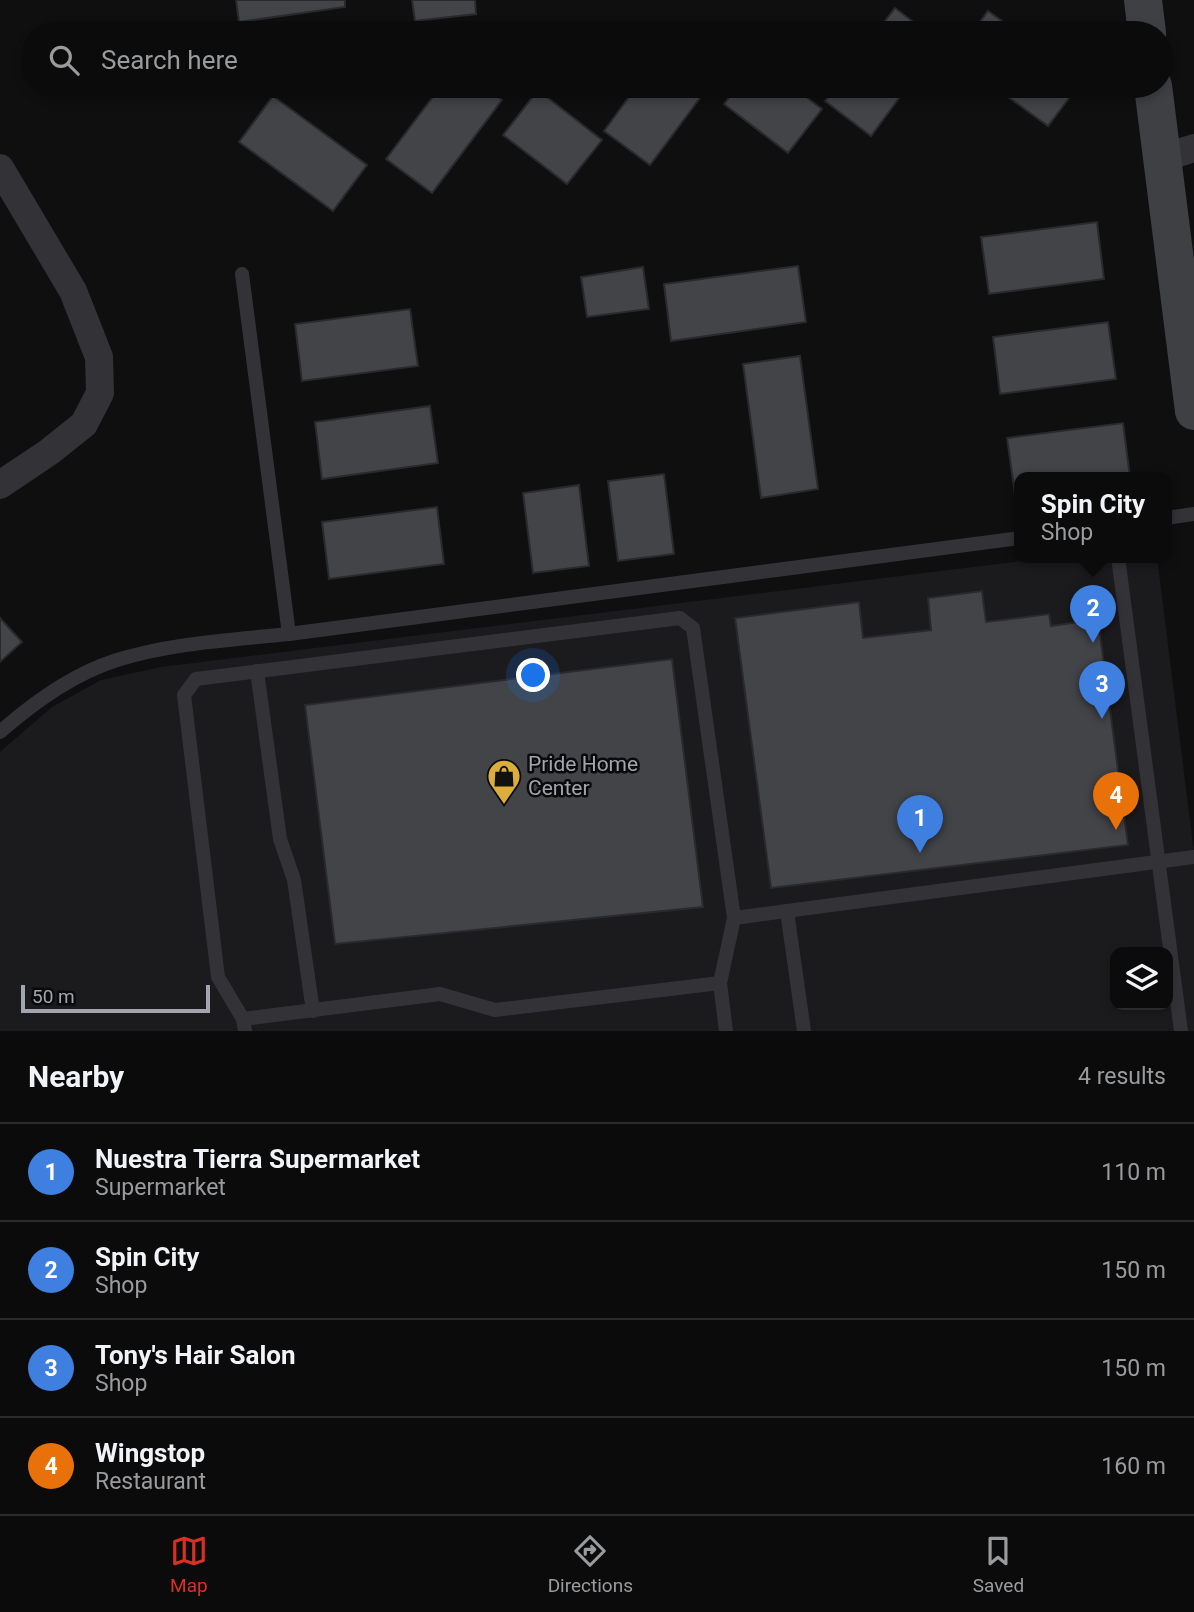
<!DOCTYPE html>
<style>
body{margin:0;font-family:Roboto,sans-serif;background:#141415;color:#f1f3f6}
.controls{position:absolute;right:21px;bottom:21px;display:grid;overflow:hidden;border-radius:14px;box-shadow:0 4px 10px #0003}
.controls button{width:63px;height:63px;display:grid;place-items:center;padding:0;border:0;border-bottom:2px solid #2b2b2d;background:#0b0b0c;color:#f1f3f6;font:35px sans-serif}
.scale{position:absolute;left:21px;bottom:18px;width:189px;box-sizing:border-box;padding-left:7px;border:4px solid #a2a5af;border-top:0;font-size:19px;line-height:24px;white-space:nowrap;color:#a2a5af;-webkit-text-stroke:5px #0a0a0b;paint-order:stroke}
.you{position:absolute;left:534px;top:676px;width:24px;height:24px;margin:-18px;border:5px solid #fff;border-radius:50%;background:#1a73e8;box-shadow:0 0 0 10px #1a73e833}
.badge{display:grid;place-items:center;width:46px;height:46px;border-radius:50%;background:#d93025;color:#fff;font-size:23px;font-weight:700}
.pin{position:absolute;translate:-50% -58px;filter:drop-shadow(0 2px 4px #0008)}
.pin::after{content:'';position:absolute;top:37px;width:24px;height:21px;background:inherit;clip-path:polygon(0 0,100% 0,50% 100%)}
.popup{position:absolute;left:1014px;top:472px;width:158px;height:91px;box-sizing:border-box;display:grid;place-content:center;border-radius:14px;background:#0b0b0c;filter:drop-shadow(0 2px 5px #0005);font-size:23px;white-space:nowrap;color:#9a9b9d}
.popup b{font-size:26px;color:#f1f3f6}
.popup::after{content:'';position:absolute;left:50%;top:100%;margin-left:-14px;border:14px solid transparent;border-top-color:#0b0b0c}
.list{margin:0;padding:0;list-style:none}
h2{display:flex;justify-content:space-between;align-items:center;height:91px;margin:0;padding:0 28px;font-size:30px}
h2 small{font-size:23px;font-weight:400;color:#9a9b9d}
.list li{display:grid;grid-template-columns:46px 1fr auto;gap:21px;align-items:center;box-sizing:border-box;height:98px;padding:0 28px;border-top:2px solid #2b2b2d}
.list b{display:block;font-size:26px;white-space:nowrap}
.list p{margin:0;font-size:23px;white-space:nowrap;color:#9a9b9d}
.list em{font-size:23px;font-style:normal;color:#9a9b9d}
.icon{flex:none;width:38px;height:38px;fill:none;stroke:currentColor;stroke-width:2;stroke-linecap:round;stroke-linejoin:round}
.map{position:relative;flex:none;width:1194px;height:1031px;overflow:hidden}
.search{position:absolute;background:#0b0b0c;box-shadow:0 4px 10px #0003;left:21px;right:21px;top:21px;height:77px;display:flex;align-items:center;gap:18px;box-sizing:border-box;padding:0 24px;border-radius:38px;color:#9a9b9d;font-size:26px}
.sheet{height:483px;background:#0b0b0c}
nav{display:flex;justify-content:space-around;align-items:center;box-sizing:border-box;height:98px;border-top:2px solid #2b2b2d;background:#0b0b0c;font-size:19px;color:#9a9b9d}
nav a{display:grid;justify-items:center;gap:4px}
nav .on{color:#d93025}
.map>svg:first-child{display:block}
</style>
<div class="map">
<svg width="1194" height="1031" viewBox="0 0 1194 1031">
<rect width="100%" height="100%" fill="#0f0f10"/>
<path fill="#1b1b1d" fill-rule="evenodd" d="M1054 557H1157L1194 853V1031H0V752L52 707 101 680 161 667ZM1115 952H1168V1005H1115Z"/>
<g fill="#434448" stroke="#2a292c" stroke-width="2">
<path d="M236 0H345V7L239 22Z"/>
<path d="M412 0H475L476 14 415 21Z"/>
<path d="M895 8 928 33H876Z"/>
<path d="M988 11 1019 33H972Z"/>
<path d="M441 86H482L502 100 432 193 386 159Z"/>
<path d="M637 86H709L650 165 604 131Z"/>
<path d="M738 86H792L822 109 788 153 724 104Z"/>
<path d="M837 86H908L871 136 825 101Z"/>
<path d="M993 86H1078L1048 126Z"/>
<path d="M538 90 602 140 567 184 503 135Z"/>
<path d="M273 96 367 165 333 211 239 142Z"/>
<path d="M1097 222 1104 279 989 294 981 237Z"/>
<path d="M798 266 806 322 671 341 664 284Z"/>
<path d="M643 267 649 309 587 317 581 277Z"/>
<path d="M410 309 418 366 302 381 295 324Z"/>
<path d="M1108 322 1116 379 1000 394 993 337Z"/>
<path d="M800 356 818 489 761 498 743 364Z"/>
<path d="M430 406 438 463 322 479 315 422Z"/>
<path d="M1123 423 1130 477H1020V494L1015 495 1007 438Z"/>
<path d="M664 474 674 554 618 561 608 481Z"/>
<path d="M579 485 589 566 533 573 523 493Z"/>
<path d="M437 507 444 564 329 579 322 522Z"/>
<path d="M982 591 986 622 1049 614 1051 626 1098 619 1128 845 771 888 735 618 859 602 863 638 931 630 928 598Z"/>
<path d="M0 618 22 642 0 662Z"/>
<path d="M672 659 703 907 335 944 305 705Z"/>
</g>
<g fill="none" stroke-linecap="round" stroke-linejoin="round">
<g stroke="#333337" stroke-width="14">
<path d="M242 274 289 634"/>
<path d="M1166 518 1194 514"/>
<path d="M1118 557 1181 1031"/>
<path d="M257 671 280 839 294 880 313 1011"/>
<path d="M0 732C33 703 71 675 114 661 170 643 231 640 289 634L1020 538"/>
<path d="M787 911 804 1031"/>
<path d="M734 918 1194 857"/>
<path d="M243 1019 440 994 495 1010 720 983"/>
<path d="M245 1031 243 1019 218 977 184 695 196 679 680 618 693 628 734 918 720 983 726 1031"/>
</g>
<g stroke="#333337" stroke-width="28">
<path d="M1162 158 1194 148"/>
<path d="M0 168 73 291 99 357 100 393 84 424 49 452 0 485"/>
</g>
<g stroke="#3f4044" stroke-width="38">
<path d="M1143 0 1147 33"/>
<path d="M1153 86 1194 411"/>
</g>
</g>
<defs>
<symbol id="shop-pin" viewBox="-11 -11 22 30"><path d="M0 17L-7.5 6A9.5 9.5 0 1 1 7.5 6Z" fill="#daad3d" stroke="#0a0a0b"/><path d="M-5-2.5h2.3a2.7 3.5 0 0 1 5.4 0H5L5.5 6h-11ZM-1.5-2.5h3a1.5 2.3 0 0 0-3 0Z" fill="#111"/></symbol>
</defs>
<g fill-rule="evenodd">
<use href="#shop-pin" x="485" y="757" width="38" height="52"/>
</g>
<g text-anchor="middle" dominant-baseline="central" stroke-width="5" stroke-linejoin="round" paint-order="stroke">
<g font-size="21" fill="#a2a5af" stroke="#0a0a0b" text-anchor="start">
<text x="528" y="764">Pride Home<tspan x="528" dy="24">Center</tspan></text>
</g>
</g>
</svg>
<div class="controls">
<button><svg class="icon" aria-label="layers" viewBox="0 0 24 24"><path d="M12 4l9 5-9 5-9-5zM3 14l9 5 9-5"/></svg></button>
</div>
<div class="scale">50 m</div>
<div class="you"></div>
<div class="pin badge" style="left:920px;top:853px;background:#3f7fe0">1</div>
<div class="pin badge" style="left:1093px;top:643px;background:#3f7fe0">2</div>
<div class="popup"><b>Spin City</b>Shop</div>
<div class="pin badge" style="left:1102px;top:719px;background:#3f7fe0">3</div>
<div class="pin badge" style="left:1116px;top:830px;background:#e8710a">4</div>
<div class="search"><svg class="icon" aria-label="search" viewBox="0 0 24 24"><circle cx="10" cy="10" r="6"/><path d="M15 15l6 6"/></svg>Search here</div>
</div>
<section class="sheet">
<h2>Nearby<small>4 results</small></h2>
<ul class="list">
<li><span class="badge" style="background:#3f7fe0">1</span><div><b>Nuestra Tierra Supermarket</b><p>Supermarket</p></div><em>110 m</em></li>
<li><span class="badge" style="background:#3f7fe0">2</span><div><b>Spin City</b><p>Shop</p></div><em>150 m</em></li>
<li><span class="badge" style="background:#3f7fe0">3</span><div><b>Tony's Hair Salon</b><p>Shop</p></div><em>150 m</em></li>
<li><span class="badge" style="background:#e8710a">4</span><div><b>Wingstop</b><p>Restaurant</p></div><em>160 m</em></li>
</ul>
</section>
<nav>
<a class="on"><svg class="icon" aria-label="map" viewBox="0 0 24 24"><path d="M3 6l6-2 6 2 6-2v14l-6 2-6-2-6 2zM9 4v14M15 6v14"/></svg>Map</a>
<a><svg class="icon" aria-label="directions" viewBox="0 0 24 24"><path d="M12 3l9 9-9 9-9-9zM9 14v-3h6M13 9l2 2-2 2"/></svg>Directions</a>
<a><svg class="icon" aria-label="saved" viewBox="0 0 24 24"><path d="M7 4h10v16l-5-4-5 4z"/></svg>Saved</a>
</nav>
